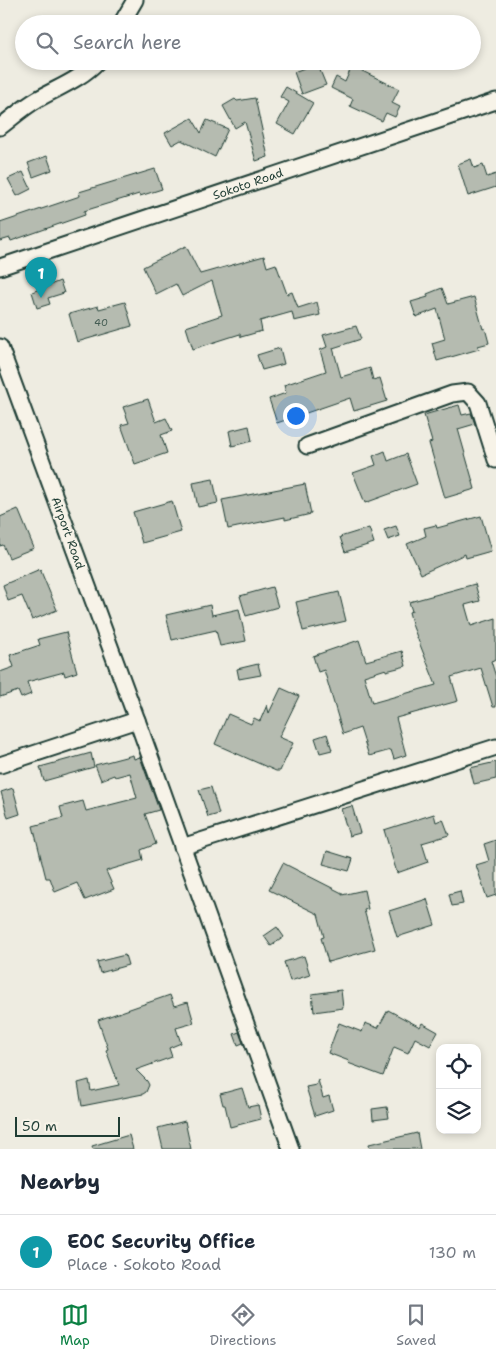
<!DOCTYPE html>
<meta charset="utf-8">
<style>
body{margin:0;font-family:"Shantell Sans",sans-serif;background:#f6f6f7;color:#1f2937}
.controls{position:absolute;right:15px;bottom:15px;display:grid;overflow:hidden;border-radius:10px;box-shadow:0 2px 8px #0003}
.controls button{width:45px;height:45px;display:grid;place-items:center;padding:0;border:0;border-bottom:1px solid #e0e1e3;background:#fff;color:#1f2937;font:25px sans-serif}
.scale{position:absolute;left:15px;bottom:12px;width:105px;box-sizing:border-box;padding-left:5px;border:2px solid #1f3d34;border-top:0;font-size:14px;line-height:18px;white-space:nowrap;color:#1f3d34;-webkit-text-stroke:4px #f7f3e8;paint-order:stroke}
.you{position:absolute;left:295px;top:415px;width:18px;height:18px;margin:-12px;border:4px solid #fff;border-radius:50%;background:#1a73e8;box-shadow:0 0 0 8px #1a73e833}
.badge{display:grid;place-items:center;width:32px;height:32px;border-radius:50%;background:#0b8043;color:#fff;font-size:16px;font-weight:700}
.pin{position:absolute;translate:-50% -41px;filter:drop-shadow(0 1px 2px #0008)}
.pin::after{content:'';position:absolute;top:26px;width:18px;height:15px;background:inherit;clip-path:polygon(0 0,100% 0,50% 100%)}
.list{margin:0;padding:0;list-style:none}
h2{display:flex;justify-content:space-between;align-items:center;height:65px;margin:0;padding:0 20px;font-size:21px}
h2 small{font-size:16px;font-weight:400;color:#747a83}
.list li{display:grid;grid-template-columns:32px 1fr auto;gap:15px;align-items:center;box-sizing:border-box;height:75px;padding:0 20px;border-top:1px solid #e0e1e3}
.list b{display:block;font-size:19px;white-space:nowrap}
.list p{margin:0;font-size:16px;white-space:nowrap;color:#747a83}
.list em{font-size:16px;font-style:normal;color:#747a83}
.icon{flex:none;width:28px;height:28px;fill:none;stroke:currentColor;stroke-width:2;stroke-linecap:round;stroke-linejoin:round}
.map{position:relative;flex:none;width:496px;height:1149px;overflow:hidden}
.search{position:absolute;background:#fff;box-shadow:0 2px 8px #0003;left:15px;right:15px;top:15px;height:55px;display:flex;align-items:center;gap:12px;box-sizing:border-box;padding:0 18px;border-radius:28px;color:#747a83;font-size:19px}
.sheet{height:140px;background:#fff}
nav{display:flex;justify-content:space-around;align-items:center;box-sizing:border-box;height:70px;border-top:1px solid #e0e1e3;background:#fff;font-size:14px;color:#747a83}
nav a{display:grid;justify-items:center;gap:2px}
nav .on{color:#0b8043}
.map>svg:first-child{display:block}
</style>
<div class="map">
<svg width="496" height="1149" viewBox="0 0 496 1149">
<rect width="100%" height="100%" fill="#eeece1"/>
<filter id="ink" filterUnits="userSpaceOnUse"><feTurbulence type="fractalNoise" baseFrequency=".02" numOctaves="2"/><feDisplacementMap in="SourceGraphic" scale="10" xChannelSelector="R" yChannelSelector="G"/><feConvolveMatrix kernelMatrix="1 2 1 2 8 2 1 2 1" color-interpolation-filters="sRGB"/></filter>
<g filter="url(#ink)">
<g fill="#b5bbb0" stroke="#1f3d34">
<path d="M317 63 326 85 302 94 294 72Z"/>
<path d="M352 66 399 89 392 103 400 107 395 117 386 113 382 121 350 106 353 99 331 88 336 77 345 82Z"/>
<path d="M286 87 313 103 295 134 277 124 289 102 280 97Z"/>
<path d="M255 98 268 157 256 161 245 122 235 128 223 106 235 99 237 101Z"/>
<path d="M192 118 201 133 207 120 228 129 215 157 181 140 172 145 165 133Z"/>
<path d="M47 156 52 170 33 177 28 163Z"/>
<path d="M471 159 474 168 483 165 487 177 496 174V187L468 196 458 164Z"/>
<path d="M155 169 162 189 140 196 139 194 84 211 85 215 11 241 10 238 0 241V223L80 196 79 192Z"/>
<path d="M23 172 31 189 17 196 8 179Z"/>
<path d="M186 246 200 274 264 256 267 267 276 264 287 294 292 292 298 308 317 302 320 315 294 321 292 312 260 321 262 331 241 337 240 334 193 349 186 327 222 315 212 281 182 296 176 284 156 294 143 267Z"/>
<path d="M60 281 64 293 48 298 50 304 37 308 32 292Z"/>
<path d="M442 288 448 304 474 297 483 329 485 328 489 343 478 346 479 349 437 361 432 343 445 339 437 309 416 317 411 302 428 297 427 294Z"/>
<path d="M125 302 132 326 77 342 69 314 98 306 99 309Z"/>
<path d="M356 326 361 339 333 348 341 377 370 368 373 380 380 378 387 401 354 411 350 398 277 423 269 399 286 393 284 385 326 371 320 350 327 347 323 335Z"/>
<path d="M280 348 284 364 262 370 257 355Z"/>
<path d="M148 399 156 422 166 418 172 431 161 435 167 453 135 464 121 425 129 423 123 407Z"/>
<path d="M459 405 462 415 471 413 475 424 458 429 475 489 445 498 429 443 432 442 424 415Z"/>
<path d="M249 426 252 441 232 446 229 431Z"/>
<path d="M385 451 388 461 406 454 417 484 365 503 353 473 376 465 373 456Z"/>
<path d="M213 479 218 503 198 507 193 483Z"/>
<path d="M305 484 311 514 285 520V517L228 529 222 500Z"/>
<path d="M172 501 181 532 142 543 133 512Z"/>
<path d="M18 509 34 548 9 558 3 545 0 546V517Z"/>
<path d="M481 516 491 551 466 558 465 554 421 574 407 544 426 536 424 528 436 525 437 528Z"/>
<path d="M396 526 400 536 388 540 384 530Z"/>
<path d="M369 528 374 543 345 552 340 537Z"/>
<path d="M40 569 57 610 32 620 22 596 8 601 3 585Z"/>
<path d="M475 584 480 601 465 605 471 626 496 618V659L491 661 496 677V707H493L481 668 451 677 458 701 396 718 406 755 394 759 391 750 369 756 360 728 343 734 324 670 318 672 313 656 359 640 366 661 402 651 406 666 386 671V669L364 676 372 703 436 685 413 627 409 612 412 611 409 602Z"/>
<path d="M272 587 278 607 246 616 240 596Z"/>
<path d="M339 592 346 621 303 631 296 602Z"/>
<path d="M210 605 212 615 239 609 246 641 220 646 216 630 172 640 166 615Z"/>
<path d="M66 632 77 672 65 676 64 672 27 682 31 694 21 698 18 691 0 697V672L14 667 10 655 40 645 38 639Z"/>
<path d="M258 664 261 675 239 679 237 669Z"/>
<path d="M281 688 299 696 279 737 293 743 280 771H276L215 744 228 714 251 724 254 718 260 721 267 705 269 713Z"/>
<path d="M327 734 332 750 320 753 315 738Z"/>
<path d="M91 753 94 767 44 781 40 767Z"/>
<path d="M133 755 134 759 140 757 159 810 145 814 156 844 141 850 143 860 106 871 114 889 85 900 77 883 55 892 50 878H46L33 826 63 818 60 807 83 801 86 811 137 798 130 773 115 777 114 775 101 780 95 765Z"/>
<path d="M496 762V779L474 784 470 768Z"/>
<path d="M211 787 219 814 208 817 199 790Z"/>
<path d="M13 788 20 814 8 818 1 792Z"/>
<path d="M352 806 360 833 349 836 341 809Z"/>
<path d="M434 814 436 822 443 819 449 835 422 843 428 862 397 873 384 830Z"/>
<path d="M496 840V895L487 898 476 865 489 861 484 844Z"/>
<path d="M327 851 353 859 349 871 323 864Z"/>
<path d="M283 863 342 893V895L364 890 368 909 364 910 375 949 328 962 321 938 324 937 318 914 269 890Z"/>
<path d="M460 891 463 904 452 906 449 894Z"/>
<path d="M427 899 435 925 397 937 389 911Z"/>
<path d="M277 927 284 937 271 946 264 936Z"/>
<path d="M125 955 128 965 100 973 97 962Z"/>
<path d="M304 956 310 975 290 981 284 962Z"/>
<path d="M341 990 343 1008 314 1012 312 994Z"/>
<path d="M170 995 174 1006 188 1002 194 1023 176 1028 181 1043 169 1048 172 1057 136 1070 147 1081 149 1085 146 1092 143 1094 82 1106 78 1083 89 1080 91 1091 119 1085 106 1050 108 1049 98 1020Z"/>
<path d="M388 1010 420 1027 422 1023 438 1032 430 1046 415 1038 408 1053 394 1047 383 1076 348 1063 349 1061 328 1053 339 1023 362 1032 365 1023 378 1028Z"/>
<path d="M239 1032 243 1043 238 1045 234 1034Z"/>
<path d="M318 1080 323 1098 329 1096 333 1110 315 1116 306 1087 316 1085Z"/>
<path d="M242 1088 248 1107 258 1105 261 1119 230 1127 225 1105H223L220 1094Z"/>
<path d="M387 1107 389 1118 373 1120 372 1109Z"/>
<path d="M185 1121 191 1149H163L158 1128Z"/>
<path d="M417 1133 420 1149H370L369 1144Z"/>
<path d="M129 1135 133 1149H93L92 1146Z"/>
</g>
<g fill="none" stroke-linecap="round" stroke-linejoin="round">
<defs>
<g id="minor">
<path d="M121 24 135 0"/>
<path d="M0 127C13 117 24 107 38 99 59 87 81 79 98 61"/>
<path d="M0 267 496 101"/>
<path d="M0 347 137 720 291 1149"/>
<path d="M307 446 452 394 468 392 478 403 496 460"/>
<path d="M0 765 137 720"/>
<path d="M182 847 496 747"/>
</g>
</defs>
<use href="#minor" stroke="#1f3d34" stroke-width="19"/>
<use href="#minor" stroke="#f7f3e8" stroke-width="15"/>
</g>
</g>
<g text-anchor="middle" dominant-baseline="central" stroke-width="4" stroke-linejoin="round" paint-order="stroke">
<g font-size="10" fill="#445c53">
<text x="101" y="322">40</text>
</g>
<g font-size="12" fill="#1f3d34" stroke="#f7f3e8">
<text transform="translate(248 184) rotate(-19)">Sokoto Road</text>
<text transform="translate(68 533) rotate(70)">Airport Road</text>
</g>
</g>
</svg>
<div class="controls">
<button><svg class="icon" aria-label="locate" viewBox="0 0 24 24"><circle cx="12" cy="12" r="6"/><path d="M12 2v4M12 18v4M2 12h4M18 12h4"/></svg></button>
<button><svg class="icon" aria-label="layers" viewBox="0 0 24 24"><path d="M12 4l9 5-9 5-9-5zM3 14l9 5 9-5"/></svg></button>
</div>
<div class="scale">50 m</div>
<div class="you"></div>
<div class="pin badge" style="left:41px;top:298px;background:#0f9aa8">1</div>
<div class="search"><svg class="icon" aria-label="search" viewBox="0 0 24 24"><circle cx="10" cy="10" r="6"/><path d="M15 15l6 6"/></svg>Search here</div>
</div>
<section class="sheet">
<h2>Nearby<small></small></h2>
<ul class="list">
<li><span class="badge" style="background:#0f9aa8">1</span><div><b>EOC Security Office</b><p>Place · Sokoto Road</p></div><em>130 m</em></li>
</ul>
</section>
<nav>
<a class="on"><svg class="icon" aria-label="map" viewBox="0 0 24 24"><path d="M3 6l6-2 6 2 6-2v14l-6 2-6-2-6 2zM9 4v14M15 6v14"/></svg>Map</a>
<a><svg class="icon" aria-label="directions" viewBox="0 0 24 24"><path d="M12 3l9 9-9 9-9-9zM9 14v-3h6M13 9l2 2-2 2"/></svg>Directions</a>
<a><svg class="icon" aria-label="saved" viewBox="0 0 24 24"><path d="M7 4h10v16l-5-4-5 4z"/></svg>Saved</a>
</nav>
